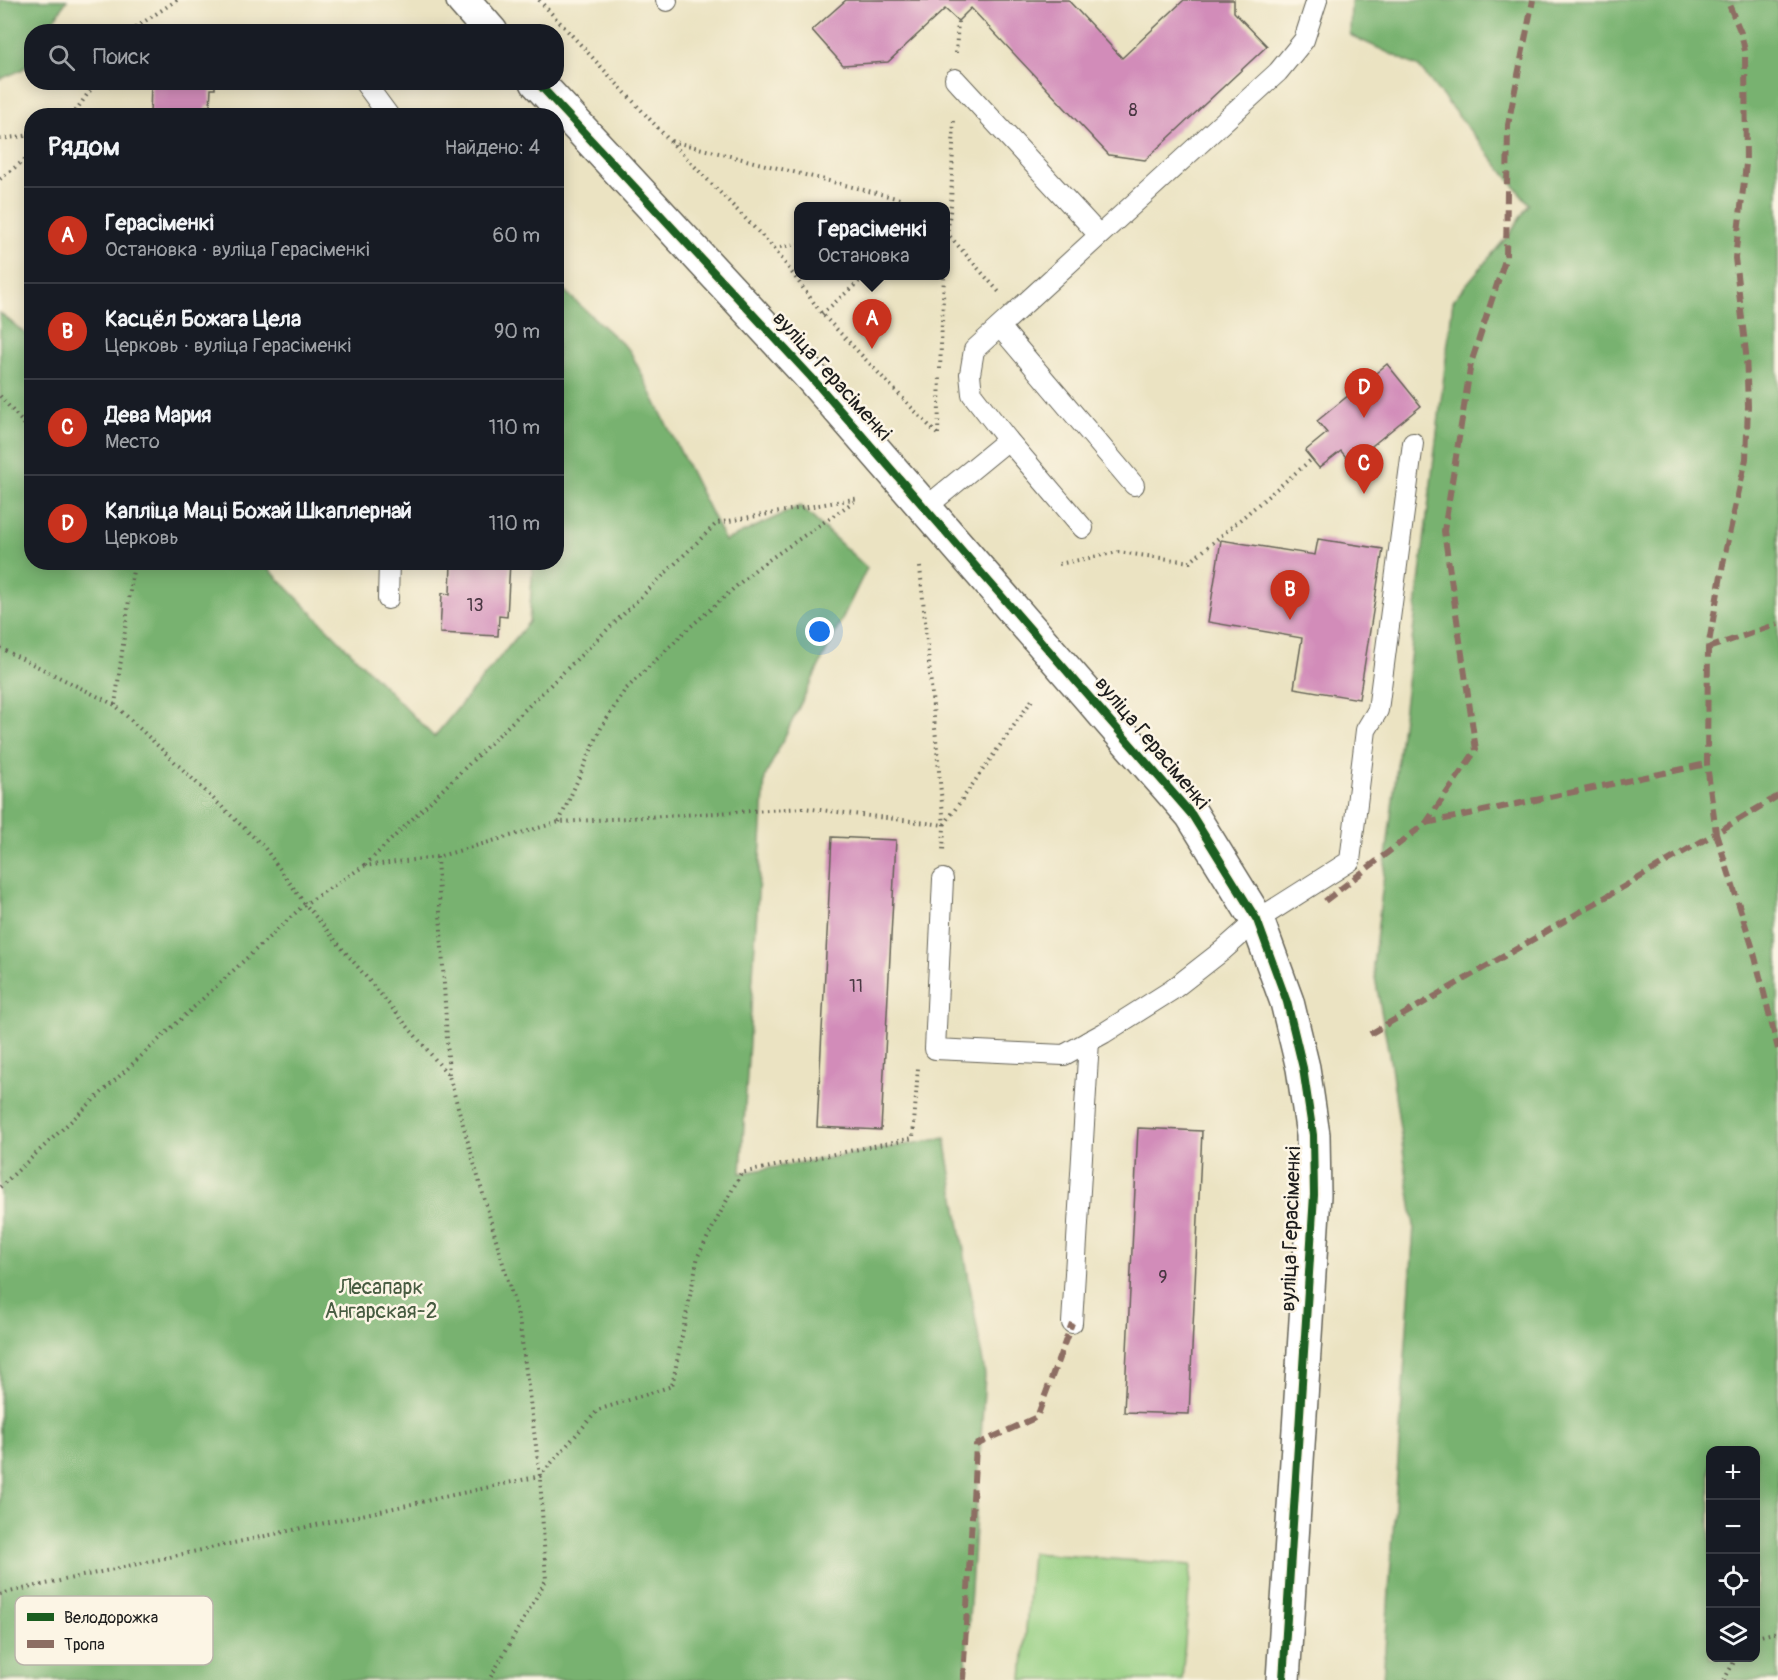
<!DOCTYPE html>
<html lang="ru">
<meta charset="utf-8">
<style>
body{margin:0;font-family:Pangolin,sans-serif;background:#242831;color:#f1f3f6}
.controls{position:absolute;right:18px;bottom:18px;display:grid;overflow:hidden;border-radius:12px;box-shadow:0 3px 15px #0003}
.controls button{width:54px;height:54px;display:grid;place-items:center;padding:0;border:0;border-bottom:2px solid #363941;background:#171b24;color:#f1f3f6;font:30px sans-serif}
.you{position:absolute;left:820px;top:632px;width:21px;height:21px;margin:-15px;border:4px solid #fff;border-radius:50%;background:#1a73e8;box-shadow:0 0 0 9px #1a73e833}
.badge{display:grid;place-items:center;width:39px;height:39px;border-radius:50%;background:#c8321e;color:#fff;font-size:20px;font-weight:700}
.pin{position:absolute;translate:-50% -50px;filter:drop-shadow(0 2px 3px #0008)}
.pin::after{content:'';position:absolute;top:32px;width:21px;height:18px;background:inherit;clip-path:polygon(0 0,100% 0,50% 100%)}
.popup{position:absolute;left:794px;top:202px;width:156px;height:78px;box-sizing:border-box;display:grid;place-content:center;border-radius:12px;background:#171b24;filter:drop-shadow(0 2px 4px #0005);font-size:20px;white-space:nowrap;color:#9ea1a6}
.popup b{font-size:22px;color:#f1f3f6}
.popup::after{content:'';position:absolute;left:50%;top:100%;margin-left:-12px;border:12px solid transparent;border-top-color:#171b24}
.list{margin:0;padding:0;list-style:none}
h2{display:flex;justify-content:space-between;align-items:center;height:78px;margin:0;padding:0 24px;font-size:26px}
h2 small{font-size:20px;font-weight:400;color:#9ea1a6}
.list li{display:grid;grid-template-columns:39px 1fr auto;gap:18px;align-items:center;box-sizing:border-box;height:96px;padding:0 24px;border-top:2px solid #363941}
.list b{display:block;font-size:22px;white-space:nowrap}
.list p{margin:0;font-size:20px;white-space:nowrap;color:#9ea1a6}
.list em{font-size:20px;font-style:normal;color:#9ea1a6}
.icon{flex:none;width:33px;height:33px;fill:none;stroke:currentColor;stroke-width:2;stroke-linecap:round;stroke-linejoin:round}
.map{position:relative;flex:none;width:1778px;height:1680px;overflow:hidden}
.search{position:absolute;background:#171b24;box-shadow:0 3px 15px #0003;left:24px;top:24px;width:540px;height:66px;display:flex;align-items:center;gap:15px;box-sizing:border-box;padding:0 21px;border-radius:24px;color:#9ea1a6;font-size:22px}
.panel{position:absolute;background:#171b24;box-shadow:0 3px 15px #0003;left:24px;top:108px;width:540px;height:462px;border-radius:24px}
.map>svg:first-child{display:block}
</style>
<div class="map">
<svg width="1778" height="1680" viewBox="0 0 1778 1680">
<rect width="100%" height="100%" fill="#fcf5e5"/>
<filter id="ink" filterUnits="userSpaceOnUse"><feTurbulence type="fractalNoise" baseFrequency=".0167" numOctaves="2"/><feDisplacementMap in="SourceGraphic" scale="12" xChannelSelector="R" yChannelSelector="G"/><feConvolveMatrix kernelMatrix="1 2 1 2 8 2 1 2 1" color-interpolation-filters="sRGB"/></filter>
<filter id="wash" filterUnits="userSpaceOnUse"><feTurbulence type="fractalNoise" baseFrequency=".008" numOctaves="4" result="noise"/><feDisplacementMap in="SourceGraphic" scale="24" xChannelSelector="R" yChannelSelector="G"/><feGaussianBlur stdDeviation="1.35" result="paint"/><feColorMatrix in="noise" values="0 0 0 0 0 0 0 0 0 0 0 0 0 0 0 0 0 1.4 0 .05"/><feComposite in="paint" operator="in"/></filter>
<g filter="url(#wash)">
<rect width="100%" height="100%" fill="#ebe3c2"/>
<path fill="#95cf82" stroke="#58764f" stroke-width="1.5" d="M1032 1553 1191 1565 1182 1680H1022Z"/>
<g fill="#78b270" stroke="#4a6746" stroke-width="1.5" fill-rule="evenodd">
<path d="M0 0H67L47 31 32 32C32 67 33 66 0 79Z"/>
<path d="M1351 0H1778V1680H1383L1414 1226 1390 1060 1373 966 1453 300 1511 232 1529 204 1419 67 1350 35ZM1710 1450H1756V1658H1710Z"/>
<path d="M557 284 630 351 725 541 800 506 867 568 765 777 741 1173 945 1138 985 1375 965 1680H0V313L31 338 32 562 263 563 434 737 529 622 533 563 556 562Z"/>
</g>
<g id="blocks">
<g fill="#d28cb9">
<path d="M846 0H1068L1122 58 1184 0H1234V12L1267 46 1145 160 1109 155 971 8 958 21 945 9 888 62 843 65 812 30Z"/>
<path d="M151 82H215V89H211L210 106H206V116H150Z"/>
<path d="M1387 364 1421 406 1351 463 1341 451 1319 468 1305 451 1327 433 1317 421Z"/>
<path d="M1318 539 1383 549 1359 699 1294 688 1302 638 1208 622 1221 540 1315 555Z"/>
<path d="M451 562H510L507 617 499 616 498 636 440 633 442 593 450 594Z"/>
<path d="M832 837 896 840 881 1130 817 1127Z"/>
<path d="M1138 1128 1202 1131 1189 1414 1124 1412Z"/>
</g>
</g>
</g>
<g filter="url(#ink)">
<use href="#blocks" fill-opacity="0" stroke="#646256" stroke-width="1.5"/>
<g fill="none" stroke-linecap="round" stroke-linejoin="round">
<defs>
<g id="lane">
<path d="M666 0 667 1"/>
<path d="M955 79 1099 235"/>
<path d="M364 82 389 116"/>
<path d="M1000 327 1134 485"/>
<path d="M925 508 1008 440"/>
<path d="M1083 528 1008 440 972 394 970 374 974 350 1278 72 1304 40 1317 0"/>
<path d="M388 599 389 562"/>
<path d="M943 879 935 1049 1064 1055 1104 1033 1172 990 1222 951 1257 920 1350 861 1366 730 1378 710 1413 443"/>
<path d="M1072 1323 1089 1041"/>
</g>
<g id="secondary">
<path d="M463 0 491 32"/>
<path d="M537 82 811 377 1192 815 1257 920 1287 1002 1303 1068 1313 1135 1314 1195 1283 1680"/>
</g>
</defs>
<use href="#lane" stroke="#646256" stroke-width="22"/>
<use href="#secondary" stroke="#646256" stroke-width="36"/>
<g stroke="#646256" stroke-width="4" stroke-dasharray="1.5 4.5" stroke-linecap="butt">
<path d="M539 0 670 141 774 248 822 314 938 435"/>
<path d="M132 32 136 27 177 0"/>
<path d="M956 53 958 21"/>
<path d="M72 116 96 82"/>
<path d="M0 139 32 135"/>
<path d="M671 141 900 199 910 206"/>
<path d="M0 179 32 154"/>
<path d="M946 232 999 292"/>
<path d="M946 242 951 205 954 118"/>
<path d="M774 248 798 244"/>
<path d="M822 314 865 276"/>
<path d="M940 369 944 276"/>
<path d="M0 396 32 433"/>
<path d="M938 434 940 376"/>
<path d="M1059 564 1118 552 1190 562 1312 459"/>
<path d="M920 567 944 825 943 852"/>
<path d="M0 648 115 705 264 847 305 904 449 1076 519 1319 540 1476 546 1580 489 1680"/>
<path d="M115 705 134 562"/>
<path d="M559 822 601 728 625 690 688 629 757 568 856 500"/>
<path d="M437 857 449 1076"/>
<path d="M365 865 717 523 859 498"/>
<path d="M0 1187 305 904 364 866 437 857 559 822 804 808 944 825 1032 700"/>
<path d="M0 1594 540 1476 598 1410 672 1386 698 1256 741 1173 913 1138 918 1068"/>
<path d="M1756 1637 1778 1632"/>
<path d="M1724 1680 1736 1658"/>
</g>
<use href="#lane" stroke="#fff" stroke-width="20"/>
<use href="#secondary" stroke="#fff" stroke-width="33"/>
<g stroke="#8d6e63" stroke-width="6" stroke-dasharray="12 6" stroke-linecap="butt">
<path d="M1708 648 1778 624"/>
<path d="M1778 796 1716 833 1753 949 1778 1049"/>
<path d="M1426 823 1707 764"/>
<path d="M1325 901 1426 823 1476 750 1444 531 1471 363 1506 257 1508 125 1533 0"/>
<path d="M1370 1034 1716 833 1707 764 1708 648 1725 553 1746 459 1748 406 1746 353 1735 258 1746 164 1745 51 1741 33 1727 0"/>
<path d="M963 1680 976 1445 1037 1417 1072 1323"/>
</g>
<defs>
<path id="cycleway" d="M537 82 811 377 1192 815 1257 920 1287 1002 1303 1068 1313 1135 1314 1195 1283 1680"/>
</defs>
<use href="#cycleway" stroke="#fcf5e5" stroke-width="11"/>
<use href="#cycleway" stroke="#1b5e20" stroke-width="8"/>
</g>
</g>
<g text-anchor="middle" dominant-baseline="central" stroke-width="5" stroke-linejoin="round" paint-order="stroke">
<g font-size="18" fill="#4a3843">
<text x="1133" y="110">8</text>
<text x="475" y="605">13</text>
<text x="856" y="986">11</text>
<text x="1163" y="1277">9</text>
</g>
<g font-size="21" fill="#1c1c1c" stroke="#fcf5e5">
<text transform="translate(832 376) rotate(48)">вуліца Герасіменкі</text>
<text transform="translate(1152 743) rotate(50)">вуліца Герасіменкі</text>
<text transform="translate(1291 1229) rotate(-88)">вуліца Герасіменкі</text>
</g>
<g font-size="21" fill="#465b40" stroke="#fcf5e5">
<text x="381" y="1287">Лесапарк<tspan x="381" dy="24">Ангарская-2</tspan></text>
</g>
</g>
<rect x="15" y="1596" width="198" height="69" rx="9" fill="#fcf5e5" stroke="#b9b4a9" stroke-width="1.5"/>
<rect x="27" y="1613" width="27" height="8" fill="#1b5e20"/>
<rect x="27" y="1640" width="27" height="8" fill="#8d6e63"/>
<g font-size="16" fill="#1c1c1c">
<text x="64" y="1623">Велодорожка</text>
<text x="64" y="1650">Тропа</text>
</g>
</svg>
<div class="controls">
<button>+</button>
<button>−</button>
<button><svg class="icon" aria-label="locate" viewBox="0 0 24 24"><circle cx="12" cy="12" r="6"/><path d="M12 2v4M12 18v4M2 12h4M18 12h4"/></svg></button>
<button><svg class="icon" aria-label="layers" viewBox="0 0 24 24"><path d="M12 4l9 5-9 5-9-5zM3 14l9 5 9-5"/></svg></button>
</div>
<div class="you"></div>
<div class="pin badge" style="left:872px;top:349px">A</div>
<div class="popup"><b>Герасіменкі</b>Остановка</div>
<div class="pin badge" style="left:1290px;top:620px">B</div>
<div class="pin badge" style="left:1364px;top:494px">C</div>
<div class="pin badge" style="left:1364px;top:418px">D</div>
<div class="search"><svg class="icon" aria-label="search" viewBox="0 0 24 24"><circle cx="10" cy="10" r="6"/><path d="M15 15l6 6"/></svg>Поиск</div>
<section class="panel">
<h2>Рядом<small>Найдено: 4</small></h2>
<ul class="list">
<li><span class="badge">A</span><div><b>Герасіменкі</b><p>Остановка · вуліца Герасіменкі</p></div><em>60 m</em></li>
<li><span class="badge">B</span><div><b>Касцёл Божага Цела</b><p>Церковь · вуліца Герасіменкі</p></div><em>90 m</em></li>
<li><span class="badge">C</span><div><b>Дева Мария</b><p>Место</p></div><em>110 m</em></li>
<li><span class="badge">D</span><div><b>Капліца Маці Божай Шкаплернай</b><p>Церковь</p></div><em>110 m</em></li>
</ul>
</section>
</div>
